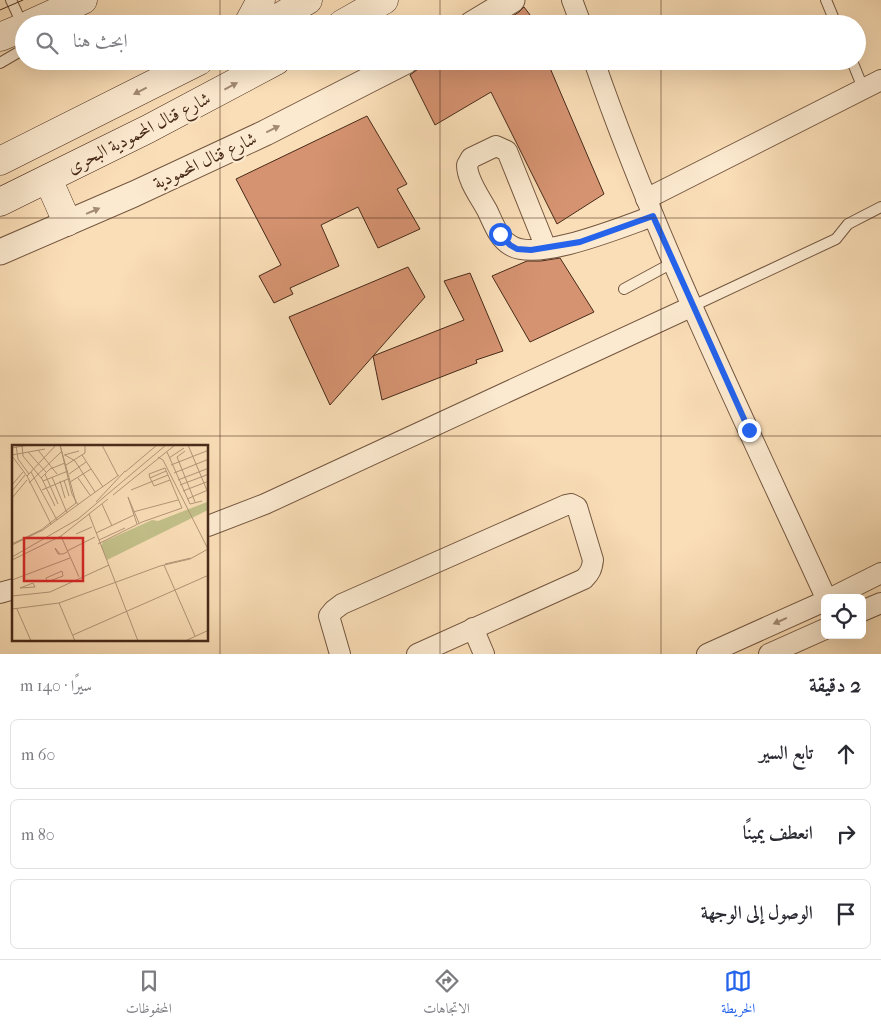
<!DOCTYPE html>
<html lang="ar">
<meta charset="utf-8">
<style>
body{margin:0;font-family:"IM FELL French Canon",Amiri,serif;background:#f2f2f3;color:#2b2b33;direction:rtl}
.controls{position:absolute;right:15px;bottom:15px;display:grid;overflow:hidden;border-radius:8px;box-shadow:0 5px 20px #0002}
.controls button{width:45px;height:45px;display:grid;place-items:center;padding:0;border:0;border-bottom:1px solid #e1e1e2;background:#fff;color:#2b2b33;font:25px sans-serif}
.stop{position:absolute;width:15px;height:15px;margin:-11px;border:4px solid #2563eb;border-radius:50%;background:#fff}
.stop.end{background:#2563eb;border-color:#fff;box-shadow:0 1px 5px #0008}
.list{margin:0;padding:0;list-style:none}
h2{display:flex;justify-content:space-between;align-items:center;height:65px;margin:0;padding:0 20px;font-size:21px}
h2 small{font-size:16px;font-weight:400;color:#7c7c81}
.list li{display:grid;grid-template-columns:32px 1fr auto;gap:15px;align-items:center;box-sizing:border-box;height:70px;margin:0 10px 10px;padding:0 10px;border:1px solid #e1e1e2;border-radius:8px}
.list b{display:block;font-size:19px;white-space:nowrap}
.list em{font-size:16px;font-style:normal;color:#7c7c81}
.icon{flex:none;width:28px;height:28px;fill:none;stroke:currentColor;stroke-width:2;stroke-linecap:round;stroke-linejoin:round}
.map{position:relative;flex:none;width:881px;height:654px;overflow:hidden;direction:ltr}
.search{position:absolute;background:#fff;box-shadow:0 5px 20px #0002;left:15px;right:15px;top:15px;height:55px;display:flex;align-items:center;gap:12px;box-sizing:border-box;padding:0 18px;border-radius:28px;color:#7c7c81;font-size:19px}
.sheet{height:305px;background:#fff}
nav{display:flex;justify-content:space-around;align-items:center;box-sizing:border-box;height:70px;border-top:1px solid #e1e1e2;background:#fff;font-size:14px;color:#7c7c81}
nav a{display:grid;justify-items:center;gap:2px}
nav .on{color:#2563eb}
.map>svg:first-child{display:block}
</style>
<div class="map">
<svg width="881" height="654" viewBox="0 0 881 654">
<rect width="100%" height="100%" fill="#fadeb7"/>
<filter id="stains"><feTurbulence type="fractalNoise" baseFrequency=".004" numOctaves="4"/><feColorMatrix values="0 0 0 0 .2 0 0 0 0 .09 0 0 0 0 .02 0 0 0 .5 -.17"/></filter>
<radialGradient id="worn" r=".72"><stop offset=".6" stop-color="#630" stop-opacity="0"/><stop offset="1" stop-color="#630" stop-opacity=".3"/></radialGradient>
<g fill="#d69371" stroke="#472a19">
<path d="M524 7 537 24H500L519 12Z"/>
<path d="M420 61H547L604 194 557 224 491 92 435 125 410 75 418 69Z"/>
<path d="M367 116 407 184 397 189 420 229 378 248 358 207 321 225 339 266 290 288 293 294 274 303 259 276 281 265 236 179Z"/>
<path d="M560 258 594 312 530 342 492 276 527 261H541Z"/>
<path d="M408 267 425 297 330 405 289 317Z"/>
<path d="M470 273 503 351 476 360 477 363 382 400 373 356 464 320 444 281Z"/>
</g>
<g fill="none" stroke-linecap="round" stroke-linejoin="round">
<defs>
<g id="service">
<path d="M11 0 23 26"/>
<path d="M826 0 836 24"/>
<path d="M157 61 175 69"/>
<path d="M852 61 863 88"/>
<path d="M0 63 24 49"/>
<path d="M624 289 674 262"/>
<path d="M693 306 836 239 848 224 881 207"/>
</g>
<g id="minor">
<path d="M572 0 581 24"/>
<path d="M594 61C658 245 745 421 826 598"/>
<path d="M646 199 881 80"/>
<path d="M546 248 507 151 496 146 471 158 467 165C467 180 480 197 487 210 493 222 498 238 510 245 536 263 624 226 653 216"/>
<path d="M208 526 265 504 693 306"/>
<path d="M0 593 14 589"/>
<path d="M831 598 881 573"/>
<path d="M862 611 881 603"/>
<path d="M473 628 484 654"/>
<path d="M340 654 329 616 334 610 342 604 566 505 571 504 577 507 593 560C592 569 590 573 584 579L417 654"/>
<path d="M707 654 825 601"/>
<path d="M769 654 825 629"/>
</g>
<g id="tertiary">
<path d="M472 24 512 0"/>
<path d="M0 252 134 194 265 133 406 61"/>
</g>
<g id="secondary">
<path d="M30 24 83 0"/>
<path d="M248 24 261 0"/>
<path d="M268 24 308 0"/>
<path d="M342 24 384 0"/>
<path d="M0 37 24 27"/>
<path d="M0 161 199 61"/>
<path d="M48 179 67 222"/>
<path d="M0 202 148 129 276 61"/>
</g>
</defs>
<use href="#service" stroke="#745740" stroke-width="12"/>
<use href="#minor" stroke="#745740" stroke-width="22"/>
<use href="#tertiary" stroke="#745740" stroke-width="27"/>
<use href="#secondary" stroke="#472a19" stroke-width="29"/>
<use href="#service" stroke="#fcead0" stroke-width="10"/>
<use href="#minor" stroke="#fcead0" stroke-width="20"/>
<use href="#tertiary" stroke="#fcead0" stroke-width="25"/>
<use href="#secondary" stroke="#fcead0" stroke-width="28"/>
<path stroke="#472a19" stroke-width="1" d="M0 10 23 0"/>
</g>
<defs><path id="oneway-solid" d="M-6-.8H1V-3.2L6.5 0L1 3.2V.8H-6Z" transform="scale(1.25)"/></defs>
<g fill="#a28a74">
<use href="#oneway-solid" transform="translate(231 86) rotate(-28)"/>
<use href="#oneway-solid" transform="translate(140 91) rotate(153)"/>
<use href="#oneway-solid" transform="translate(273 129) rotate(-26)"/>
<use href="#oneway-solid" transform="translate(93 211) rotate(-23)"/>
<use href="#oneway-solid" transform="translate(780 621) rotate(156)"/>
</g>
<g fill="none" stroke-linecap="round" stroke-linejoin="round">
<path stroke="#2563eb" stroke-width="6" d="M500 234 510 245 517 249 531 250 580 242 653 216 749 430"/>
</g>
<path fill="none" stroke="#472a19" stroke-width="1" stroke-opacity="0.55" d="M220 0V24M440 0V24M661 0V24M220 61V654M440 61V654M661 61V654M0 218H881M0 436H881"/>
<g text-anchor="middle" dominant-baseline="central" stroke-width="4.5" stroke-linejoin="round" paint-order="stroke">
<g font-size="18" fill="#472a19" stroke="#fcead0">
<text transform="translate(139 133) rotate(-27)">شارع قنال المحمودية البحرى</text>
<text transform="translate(205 161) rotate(-25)">شارع قنال المحمودية</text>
</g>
</g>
<g transform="translate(12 445)">
<rect width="196" height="196" fill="#fadeb7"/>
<path d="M195 57 196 65 95 115 89 101 91 97 140 75 146 76Z" fill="#c3c08a"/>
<path fill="none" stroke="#b29678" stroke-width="1" d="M4 0 6 14 17 29M10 0 11 11 30 34 43 61M48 0 60 49 66 60M90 0 106 31M176 0 197 50M0 3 17 0M26 5 45 29M173 6 165 12 183 57M16 7 34 27M155 7 178 59 190 56M0 10 33 4M52 10 67 6M53 10 63 16 83 47M70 10 91 42M0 11 15 31 39 79M146 12 151 15 197 106M157 13 172 3M54 20 73 8V0M159 20 197 5M153 23 137 29 138 33 142 41 158 35M19 27 45 75M113 27 145 0M162 28 197 14M33 29 46 59M57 29 74 17M15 31 44 0M40 32 55 68M29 33 38 24 53 18M66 33 78 50M138 33 154 26M52 35 57 51M166 35 197 23M31 36 56 26M48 36 53 53M58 37 79 24M17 38 50 6M0 40 11 27M168 40 197 29M30 45 56 34M119 45 156 30M0 46 13 30M171 46 197 36M101 50 163 0M0 53 15 35M75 53 107 30M175 54 196 45M84 57 113 26M90 59 100 81M121 67 166 55M77 69 126 196M125 79 116 52 127 78M84 88 122 70M64 89 80 82M49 91 67 132M87 95 113 83M0 99 29 85 64 58 48 0M86 99 130 77 170 63 153 23M0 100 31 85 75 53M55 106 83 92M48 109 43 103 46 109H51L55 107M0 112 66 74 154 0M0 115 49 91 96 54M153 119 179 113M152 120 183 191M50 126 51 131 35 137 34 133ZM0 135 58 113M21 138 23 142 8 143ZM0 151 38 147 97 120M47 158 63 196M0 164 47 158 148 121 178 114 196 104M5 164 19 196M61 190 197 130M173 196 197 185"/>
<path fill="#d62828" fill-opacity="0.15" stroke="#d62828" stroke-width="2.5" d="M12 93H71V136H12Z"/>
<rect width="196" height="196" fill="none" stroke="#472a19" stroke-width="2.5"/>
</g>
<rect width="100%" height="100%" filter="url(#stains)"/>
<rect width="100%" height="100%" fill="url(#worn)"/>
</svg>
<div class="controls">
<button><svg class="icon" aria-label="locate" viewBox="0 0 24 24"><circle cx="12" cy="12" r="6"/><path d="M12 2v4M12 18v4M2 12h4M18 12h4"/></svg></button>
</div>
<div class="stop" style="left:500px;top:234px"></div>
<div class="stop end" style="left:749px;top:430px"></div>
<div class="search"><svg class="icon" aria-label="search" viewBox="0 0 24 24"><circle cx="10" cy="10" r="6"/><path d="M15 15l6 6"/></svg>ابحث هنا</div>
</div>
<section class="sheet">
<h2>2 دقيقة<small>سيرًا · 140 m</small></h2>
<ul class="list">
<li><svg class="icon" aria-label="ahead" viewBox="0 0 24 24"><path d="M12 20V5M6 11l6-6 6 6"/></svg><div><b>تابع السير</b></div><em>60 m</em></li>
<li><svg class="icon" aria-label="right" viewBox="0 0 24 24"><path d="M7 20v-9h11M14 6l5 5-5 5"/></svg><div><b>انعطف يمينًا</b></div><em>80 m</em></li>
<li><svg class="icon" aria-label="arrive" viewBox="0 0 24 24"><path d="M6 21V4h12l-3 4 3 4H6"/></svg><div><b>الوصول إلى الوجهة</b></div></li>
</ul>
</section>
<nav>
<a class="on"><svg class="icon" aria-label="map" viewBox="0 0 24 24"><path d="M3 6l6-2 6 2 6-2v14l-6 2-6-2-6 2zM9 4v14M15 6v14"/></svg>الخريطة</a>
<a><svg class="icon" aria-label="directions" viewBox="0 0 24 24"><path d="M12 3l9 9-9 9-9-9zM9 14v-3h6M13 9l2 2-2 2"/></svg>الاتجاهات</a>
<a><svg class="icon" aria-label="saved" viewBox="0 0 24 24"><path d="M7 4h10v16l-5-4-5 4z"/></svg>المحفوظات</a>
</nav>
